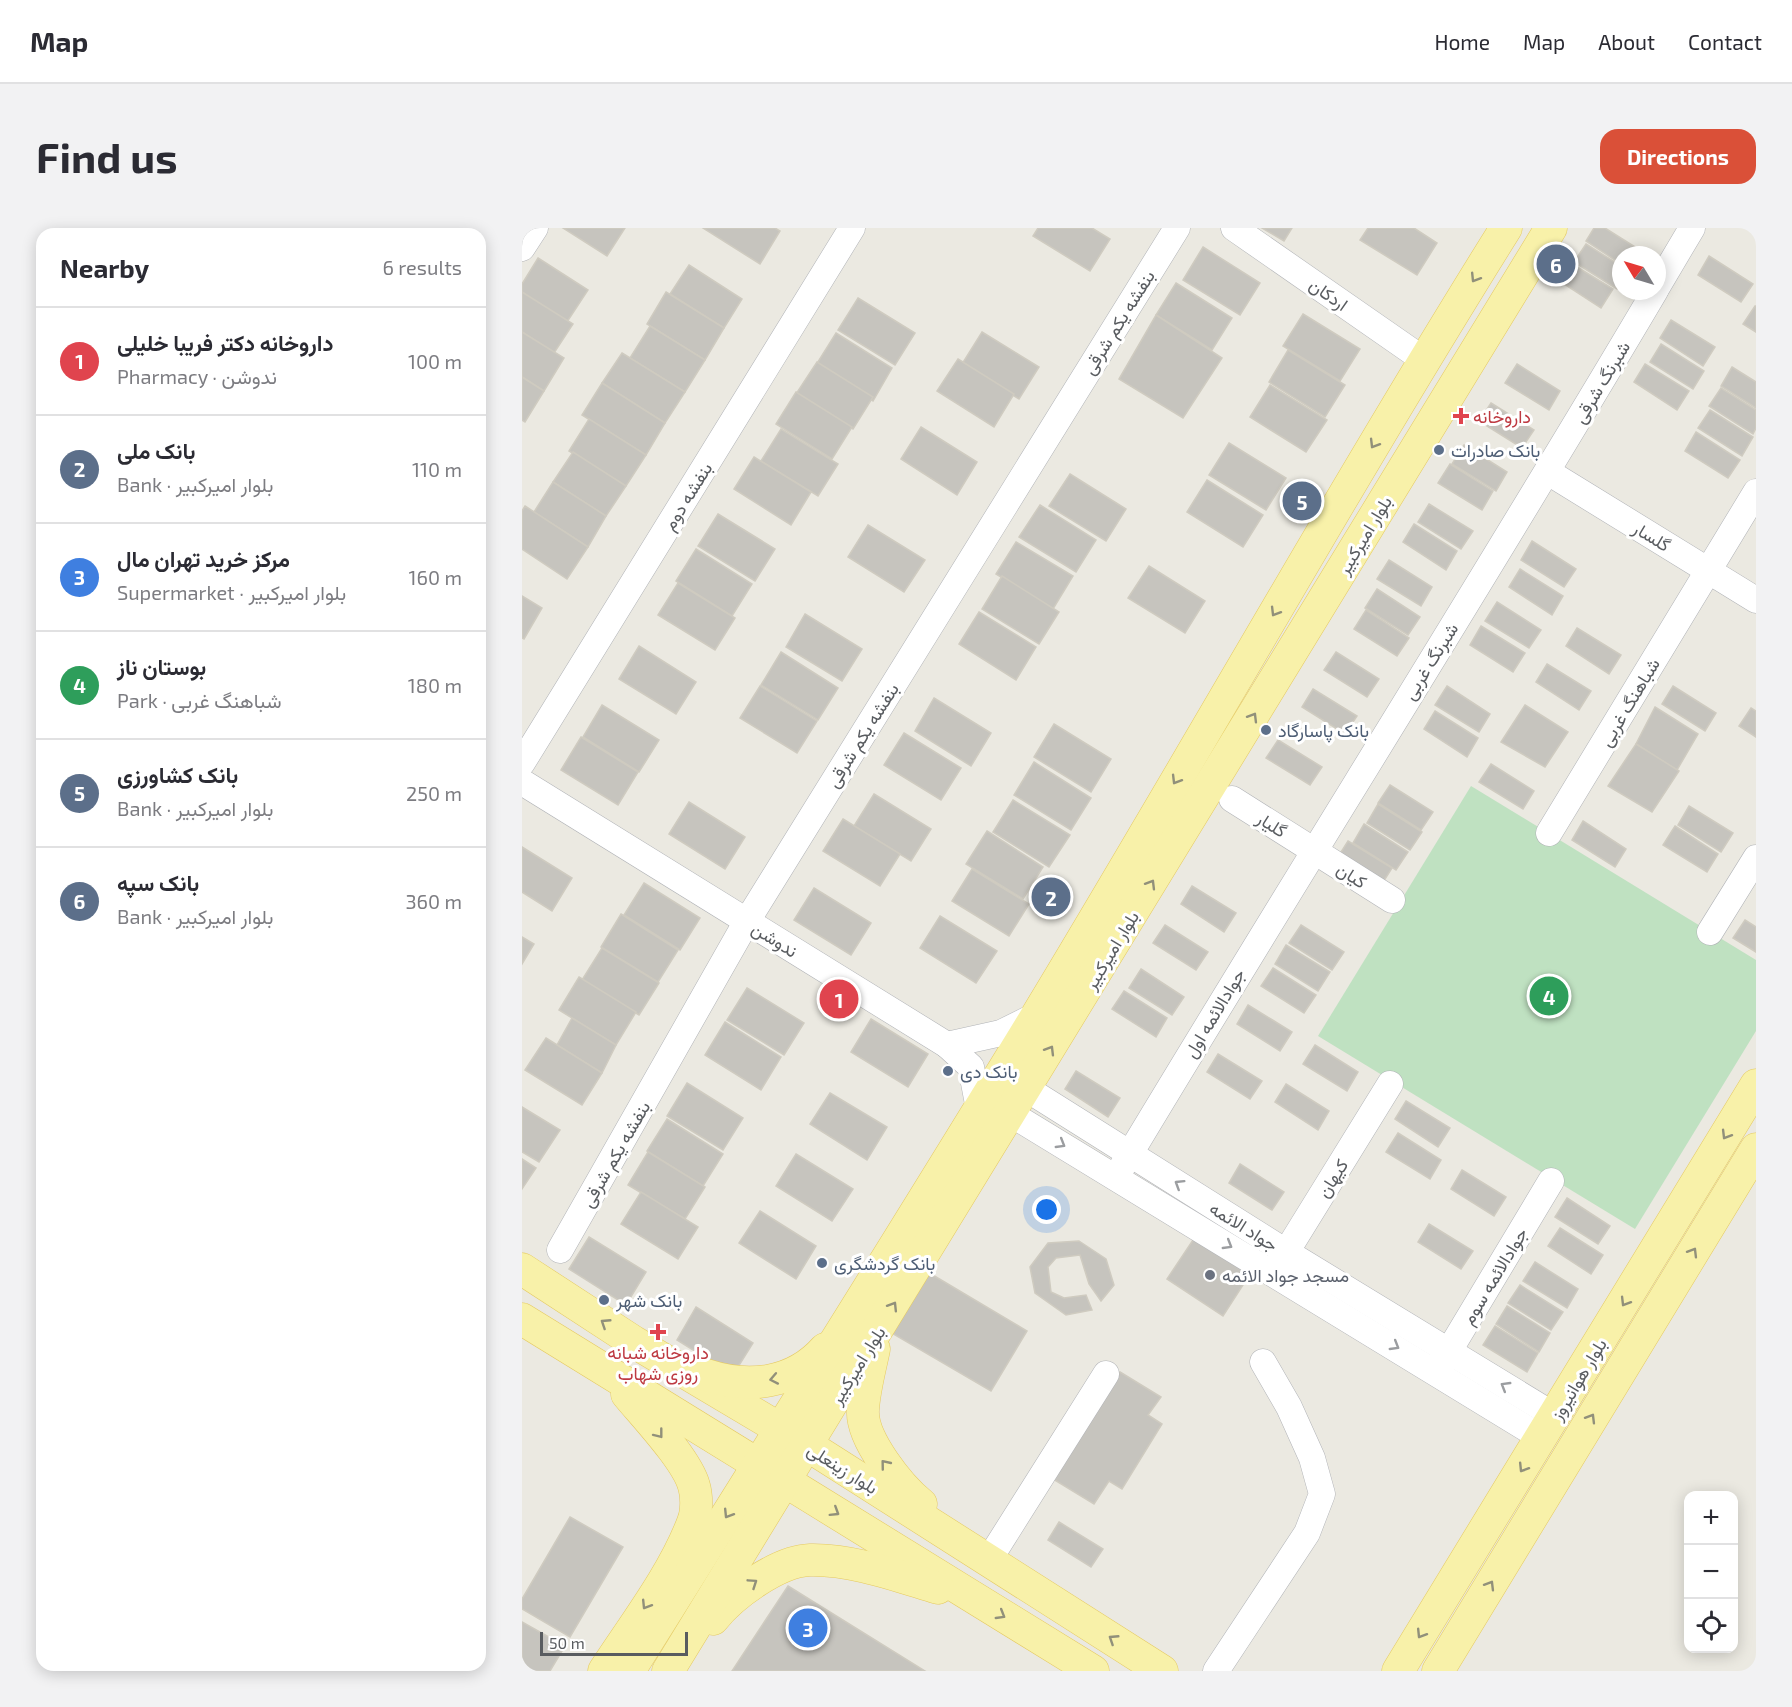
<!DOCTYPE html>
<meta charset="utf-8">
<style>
body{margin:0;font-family:"Exo 2",Vazirmatn,sans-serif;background:#f2f2f3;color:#2b2b33}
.controls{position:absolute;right:18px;bottom:18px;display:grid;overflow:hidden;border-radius:12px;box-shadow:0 3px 15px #0003}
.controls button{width:54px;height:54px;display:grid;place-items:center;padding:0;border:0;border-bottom:2px solid #e1e1e2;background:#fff;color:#2b2b33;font:30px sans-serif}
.compass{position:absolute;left:1090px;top:18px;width:54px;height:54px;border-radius:50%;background:#fff;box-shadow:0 3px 15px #0003;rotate:308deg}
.scale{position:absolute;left:18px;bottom:15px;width:148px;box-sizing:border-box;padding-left:6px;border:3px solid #595c60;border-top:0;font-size:16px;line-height:21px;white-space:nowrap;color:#595c60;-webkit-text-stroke:4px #fff;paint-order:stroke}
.you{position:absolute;left:525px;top:982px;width:21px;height:21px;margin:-15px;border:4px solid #fff;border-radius:50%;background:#1a73e8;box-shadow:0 0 0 9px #1a73e833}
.badge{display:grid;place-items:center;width:39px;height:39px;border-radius:50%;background:#da5038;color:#fff;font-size:20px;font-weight:700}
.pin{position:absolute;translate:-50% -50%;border:3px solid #fff;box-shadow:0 2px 6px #0006}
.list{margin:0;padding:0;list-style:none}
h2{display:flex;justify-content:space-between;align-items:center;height:78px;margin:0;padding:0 24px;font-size:26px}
h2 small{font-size:20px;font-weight:400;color:#7c7c81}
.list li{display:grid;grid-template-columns:39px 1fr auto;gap:18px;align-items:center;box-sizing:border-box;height:108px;padding:0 24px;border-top:2px solid #e1e1e2}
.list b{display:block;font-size:22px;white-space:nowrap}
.list p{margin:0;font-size:20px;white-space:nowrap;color:#7c7c81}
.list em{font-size:20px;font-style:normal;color:#7c7c81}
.icon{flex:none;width:33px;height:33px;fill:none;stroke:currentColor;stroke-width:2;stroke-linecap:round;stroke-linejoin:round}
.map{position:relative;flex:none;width:1234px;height:1443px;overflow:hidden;border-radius:18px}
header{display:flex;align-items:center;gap:36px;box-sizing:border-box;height:84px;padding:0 30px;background:#fff;border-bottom:2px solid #e1e1e2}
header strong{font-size:28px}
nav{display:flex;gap:33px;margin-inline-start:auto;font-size:21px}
.intro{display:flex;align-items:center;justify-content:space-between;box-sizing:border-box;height:144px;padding:0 36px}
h1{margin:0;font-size:42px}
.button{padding:15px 27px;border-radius:18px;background:#da5038;color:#fff;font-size:21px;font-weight:700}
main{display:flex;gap:36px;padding:0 36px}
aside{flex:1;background:#fff;border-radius:18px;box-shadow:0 3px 15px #0003}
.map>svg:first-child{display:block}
</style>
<header>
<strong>Map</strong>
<nav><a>Home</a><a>Map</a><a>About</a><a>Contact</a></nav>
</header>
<div class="intro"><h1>Find us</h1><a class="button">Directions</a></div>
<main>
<aside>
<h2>Nearby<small>6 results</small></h2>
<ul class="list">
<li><span class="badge" style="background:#e0444e">1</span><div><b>داروخانه دکتر فریبا خلیلی</b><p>Pharmacy · ندوشن</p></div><em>100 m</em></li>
<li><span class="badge" style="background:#5c6f8a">2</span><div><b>بانک ملی</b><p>Bank · بلوار امیرکبیر</p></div><em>110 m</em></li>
<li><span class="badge" style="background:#3f7fe0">3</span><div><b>مرکز خرید تهران مال</b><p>Supermarket · بلوار امیرکبیر</p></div><em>160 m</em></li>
<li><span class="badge" style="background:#2e9e5b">4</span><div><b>بوستان ناز</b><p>Park · شباهنگ غربی</p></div><em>180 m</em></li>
<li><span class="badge" style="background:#5c6f8a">5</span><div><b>بانک کشاورزی</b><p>Bank · بلوار امیرکبیر</p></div><em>250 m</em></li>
<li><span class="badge" style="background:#5c6f8a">6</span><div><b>بانک سپه</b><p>Bank · بلوار امیرکبیر</p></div><em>360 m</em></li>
</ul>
</aside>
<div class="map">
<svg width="1234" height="1443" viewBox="0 0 1234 1443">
<rect width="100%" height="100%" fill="#ebe9e1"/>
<path fill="#bfe1c1" d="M949 558 1234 732V803L1113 1001 796 808Z"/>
<g fill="#c6c4be" stroke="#cfcbc0" stroke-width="1.5">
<path d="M41 0H103L85 28Z"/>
<path d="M181 0H253L258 3 238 36Z"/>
<path d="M516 0H570L588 11 568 43 511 8Z"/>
<path d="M740 0H770L762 13Z"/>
<path d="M846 0H892L915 15 895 47 838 12Z"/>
<path d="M1072 0H1083L1118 22 1115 27H1099V36L1064 13Z"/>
<path d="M1064 16 1099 38V56L1095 61 1052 34Z"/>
<path d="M681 19 738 55 718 87 661 52Z"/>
<path d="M1187 28 1231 56 1219 74 1176 47Z"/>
<path d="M16 30 66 62 45 94 0 64V56Z"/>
<path d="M1047 34 1091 61 1079 80 1036 52Z"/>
<path d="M167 37 220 71 202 100 148 66Z"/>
<path d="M654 55 710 90 690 122 634 87Z"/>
<path d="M0 64 51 96 32 125 0 104Z"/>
<path d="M144 64 202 100 183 132 125 96Z"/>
<path d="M336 70 393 105 373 137 316 102Z"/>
<path d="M1233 78H1234V104L1221 96Z"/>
<path d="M781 86 838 121 818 153 761 118Z"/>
<path d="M634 87 700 130 661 190 597 151Z"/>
<path d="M1149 92 1193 119 1181 138 1138 110Z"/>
<path d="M128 98 183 132 163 164 108 130Z"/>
<path d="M0 104 42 130 22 163 0 149Z"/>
<path d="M460 104 517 139 497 171 440 136Z"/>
<path d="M314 105 370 140 351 173 294 137Z"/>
<path d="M1139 116 1182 143 1171 161 1128 134Z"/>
<path d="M766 122 823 157 803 189 747 154Z"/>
<path d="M100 125 163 164 143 195 80 155Z"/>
<path d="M436 131 492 166 472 199 415 163Z"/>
<path d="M295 134 351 169 331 201 274 166Z"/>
<path d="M995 136 1038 163 1027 182 983 155Z"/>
<path d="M1123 136 1167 163 1155 182 1112 154Z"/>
<path d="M1210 139 1234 154V180L1199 158Z"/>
<path d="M0 149 22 163 3 194 0 192Z"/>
<path d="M80 155 143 195 124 227 60 187Z"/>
<path d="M748 157 805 192 784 224 728 189Z"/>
<path d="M1199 160 1234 182V200L1231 206 1187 178Z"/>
<path d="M274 164 330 199 310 231 254 196Z"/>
<path d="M969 175 1012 202 1000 220 957 193Z"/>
<path d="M1188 182 1231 209 1220 228 1176 200Z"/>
<path d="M67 191 124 227 104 258 47 223Z"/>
<path d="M399 199 455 234 435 267 379 231Z"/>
<path d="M259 201 316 236 296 268 239 233Z"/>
<path d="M1174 204 1218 232 1206 250 1163 223Z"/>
<path d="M707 215 764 250 744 282 687 247Z"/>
<path d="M942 217 985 244 974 263 930 236Z"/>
<path d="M51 224 104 258 84 288 31 254Z"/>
<path d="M232 229 289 264 269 297 212 261Z"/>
<path d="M928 236 971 263 960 282 916 255Z"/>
<path d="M548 246 604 281 584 313 527 278Z"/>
<path d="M685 252 741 287 721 319 665 284Z"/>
<path d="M31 254 84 288 66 319 12 284Z"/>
<path d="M907 276 951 303 939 321 896 294Z"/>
<path d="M518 277 574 312 554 344 497 309Z"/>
<path d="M3 278 66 319 45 351 0 321V283Z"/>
<path d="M196 286 253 321 233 353 176 318Z"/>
<path d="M892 296 935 323 924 342 881 314Z"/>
<path d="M346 297 403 332 382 364 326 329Z"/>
<path d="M1010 313 1054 341 1042 359 999 332Z"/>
<path d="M494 314 551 348 531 381 474 346Z"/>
<path d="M174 321 230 356 210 388 154 353Z"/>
<path d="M867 332 910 359 899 378 855 351Z"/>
<path d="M627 338 683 373 663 405 606 370Z"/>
<path d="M998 341 1041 368 1030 387 987 359Z"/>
<path d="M480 348 537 384 517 416 460 381Z"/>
<path d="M156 355 213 390 193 422 136 387Z"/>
<path d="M855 361 898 389 886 407 843 380Z"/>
<path d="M0 368 20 380 2 411 0 410Z"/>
<path d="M975 374 1019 402 1007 420 963 393Z"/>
<path d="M844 382 887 410 875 428 832 401Z"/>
<path d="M457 384 514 419 494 452 437 416Z"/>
<path d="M283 386 340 421 320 453 264 419Z"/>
<path d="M959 398 1003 425 991 444 948 417Z"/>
<path d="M1055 400 1099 427 1087 446 1044 418Z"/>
<path d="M117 418 174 454 154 486 97 451Z"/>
<path d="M259 424 316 460 296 492 239 457Z"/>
<path d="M814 424 857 451 845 469 802 442Z"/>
<path d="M1025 436 1069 463 1057 482 1014 454Z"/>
<path d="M238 458 295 493 275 525 218 490Z"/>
<path d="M925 458 968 486 957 504 913 477Z"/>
<path d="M1151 458 1194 485 1183 503 1140 476Z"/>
<path d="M791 461 835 488 823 506 780 479Z"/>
<path d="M412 470 469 505 449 538 393 503Z"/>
<path d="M80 477 137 512 117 544 61 509Z"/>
<path d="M1003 477 1046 504 1023 539 979 514Z"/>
<path d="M1133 479 1176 506 1155 542 1114 516Z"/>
<path d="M1229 480 1234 483V509L1217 498Z"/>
<path d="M913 483 956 510 945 529 902 501Z"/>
<path d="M532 496 589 531 569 564 512 529Z"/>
<path d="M382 505 439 540 419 572 362 537Z"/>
<path d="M59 509 116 544 96 577 39 542Z"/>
<path d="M756 512 800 539 788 557 744 530Z"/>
<path d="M1114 516 1157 543 1130 584 1086 558Z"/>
<path d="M512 534 569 570 549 602 492 567Z"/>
<path d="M969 536 1012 563 1001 581 957 554Z"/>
<path d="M868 557 911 584 899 602 856 575Z"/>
<path d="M352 566 409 601 389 633 332 598Z"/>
<path d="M491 572 548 607 527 639 471 604Z"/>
<path d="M167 574 223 609 203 641 147 606Z"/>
<path d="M856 576 900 604 888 622 845 595Z"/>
<path d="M1167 578 1211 605 1199 624 1156 597Z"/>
<path d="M321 591 378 626 358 658 301 623Z"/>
<path d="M1061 593 1104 621 1093 639 1050 612Z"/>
<path d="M842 596 886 624 874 642 831 615Z"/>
<path d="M1153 598 1196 626 1185 644 1141 617Z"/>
<path d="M465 603 521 639 501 671 444 636Z"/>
<path d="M826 613 870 640 858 659 814 632Z"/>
<path d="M0 619 50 650 30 683 0 664Z"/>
<path d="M450 641 507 676 487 708 430 673Z"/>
<path d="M122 655 178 690 158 722 102 687Z"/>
<path d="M670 658 714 685 702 704 659 676Z"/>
<path d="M292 660 349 695 329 727 272 692Z"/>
<path d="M99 686 156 722 136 754 79 719Z"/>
<path d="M418 688 475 723 454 755 398 720Z"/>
<path d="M1223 692 1234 699V724L1211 710Z"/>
<path d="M643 697 686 724 674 742 631 715Z"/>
<path d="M779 697 822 724 810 742 767 715Z"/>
<path d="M0 709 12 716 0 736Z"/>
<path d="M764 717 808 744 796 763 753 736Z"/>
<path d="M80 720 137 755 117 787 60 752Z"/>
<path d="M751 740 794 767 782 785 739 758Z"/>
<path d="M619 741 662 769 650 787 607 760Z"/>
<path d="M57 749 114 784 94 817 37 782Z"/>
<path d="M225 760 282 795 262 827 205 792Z"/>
<path d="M602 763 645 790 634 809 590 781Z"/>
<path d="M726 777 770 804 758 823 715 796Z"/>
<path d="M50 790 94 817 80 845 35 817Z"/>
<path d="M349 791 406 826 386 859 329 824Z"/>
<path d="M203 794 259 829 239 862 183 827Z"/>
<path d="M24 810 80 845 60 877 3 842Z"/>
<path d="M793 817 836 844 825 863 781 836Z"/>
<path d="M696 826 740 853 728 871 685 844Z"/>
<path d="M554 843 598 870 586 889 543 861Z"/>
<path d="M165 855 221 890 201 922 145 888Z"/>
<path d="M764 856 807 883 796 902 753 874Z"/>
<path d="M308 865 365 899 345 932 288 896Z"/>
<path d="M884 873 928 900 916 919 873 891Z"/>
<path d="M0 879 38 902 17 934 0 924Z"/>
<path d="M145 891 201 926 181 958 125 923Z"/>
<path d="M876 905 919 932 908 951 864 924Z"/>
<path d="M126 924 183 959 163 991 106 957Z"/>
<path d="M274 926 331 961 310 993 254 958Z"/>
<path d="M0 931 14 940 0 961Z"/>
<path d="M718 936 762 964 750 982 707 955Z"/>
<path d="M940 942 984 969 972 988 929 961Z"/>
<path d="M119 964 176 999 156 1031 99 996Z"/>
<path d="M1045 970 1088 998 1076 1016 1033 989Z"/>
<path d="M238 983 294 1018 274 1051 217 1015Z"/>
<path d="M907 996 951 1023 939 1041 896 1014Z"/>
<path d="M1038 1000 1081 1027 1069 1046 1026 1018Z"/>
<path d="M675 1006 730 1043 701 1088 645 1051Z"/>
<path d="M67 1009 124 1044 104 1077 47 1041Z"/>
<path d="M557 1013 584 1031 592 1057 579 1073 567 1056 558 1027 534 1030 526 1039 529 1064 542 1070 564 1067 570 1082 544 1087 513 1065 508 1039 526 1015Z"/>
<path d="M1013 1034 1056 1061 1045 1080 1001 1053Z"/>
<path d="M404 1043 505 1103 469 1163 368 1104Z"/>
<path d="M998 1057 1041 1084 1029 1102 986 1075Z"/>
<path d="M985 1078 1028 1105 1017 1124 974 1096Z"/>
<path d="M174 1079 231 1115 211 1147 155 1112Z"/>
<path d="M973 1098 1016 1125 1005 1144 961 1117Z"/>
<path d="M598 1144 639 1169 626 1187 640 1196 600 1261 587 1253 572 1276 531 1251Z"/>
<path d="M48 1289 101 1319 48 1409 0 1381V1371Z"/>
<path d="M537 1294 581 1321 569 1339 526 1312Z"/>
<path d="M266 1358 403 1443H210Z"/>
<path d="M0 1394 43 1418 28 1443H0Z"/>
</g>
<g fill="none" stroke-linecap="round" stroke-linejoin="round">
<defs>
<g id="minor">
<path d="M712 0 902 132"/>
<path d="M0 20 13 0"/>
<path d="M1135 59 1170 0"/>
<path d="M1026 244 1234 372"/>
<path d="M0 535 330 0"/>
<path d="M0 554 425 817 449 839 457 881"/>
<path d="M710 571 870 672"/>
<path d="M1027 605 1234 264"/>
<path d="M1188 704 1234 630"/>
<path d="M425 817 479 805 515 787"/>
<path d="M505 861 764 1024 1033 1188"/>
<path d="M489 886 1020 1210"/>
<path d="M594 949C772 652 957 361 1133 63"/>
<path d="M38 1022 225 693 655 0"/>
<path d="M755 1039 868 856"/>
<path d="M918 1138 1029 953"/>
<path d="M468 1330 584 1146"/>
<path d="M694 1443 785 1305 800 1266 790 1230 767 1179 741 1134"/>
</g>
<g id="major">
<path d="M0 1041 112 1114 285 1217 640 1443"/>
<path d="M0 1091 571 1443"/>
<path d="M352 1121C348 1141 342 1162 341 1182 339 1211 378 1259 399 1276"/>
<path d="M184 1147C227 1161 272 1156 303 1121"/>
<path d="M191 1391C210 1367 256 1333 288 1332 330 1331 376 1348 416 1360"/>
<path d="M82 1443C112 1397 152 1345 171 1294 175 1284 175 1268 172 1258 165 1232 123 1188 105 1166"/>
<path d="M107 1443C244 1225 381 1007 515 787 673 526 822 259 984 0"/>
<path d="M146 1443 1029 0"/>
<path d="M876 1443 1234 857"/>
<path d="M916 1443 1234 921"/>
</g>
</defs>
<use href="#minor" stroke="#b1b3b7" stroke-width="27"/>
<use href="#major" stroke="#e5c960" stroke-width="33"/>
<use href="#minor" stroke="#fff" stroke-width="26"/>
<use href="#major" stroke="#f8f1a9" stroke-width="32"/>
</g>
<defs><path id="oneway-chevron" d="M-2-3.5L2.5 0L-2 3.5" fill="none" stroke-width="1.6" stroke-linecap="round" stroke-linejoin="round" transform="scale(1.5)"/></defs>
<g stroke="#91907a">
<use href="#oneway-chevron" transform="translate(953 50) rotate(122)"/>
<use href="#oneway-chevron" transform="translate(852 216) rotate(121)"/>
<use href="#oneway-chevron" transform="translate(753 384) rotate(121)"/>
<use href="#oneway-chevron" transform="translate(731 489) rotate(-59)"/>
<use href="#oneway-chevron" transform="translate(654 552) rotate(121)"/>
<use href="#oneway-chevron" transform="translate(629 656) rotate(-59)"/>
<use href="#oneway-chevron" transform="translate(528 822) rotate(-59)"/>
<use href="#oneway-chevron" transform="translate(1204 907) rotate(121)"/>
<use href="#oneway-chevron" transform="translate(1171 1024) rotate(-59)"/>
<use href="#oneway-chevron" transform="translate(1103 1074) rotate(121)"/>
<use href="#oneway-chevron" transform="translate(371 1078) rotate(-58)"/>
<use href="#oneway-chevron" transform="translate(83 1095) rotate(-147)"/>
<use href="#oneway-chevron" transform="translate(252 1151) rotate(169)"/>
<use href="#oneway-chevron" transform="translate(1069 1190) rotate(-59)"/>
<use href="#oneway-chevron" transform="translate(137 1206) rotate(52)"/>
<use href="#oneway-chevron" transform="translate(363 1236) rotate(-129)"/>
<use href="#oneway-chevron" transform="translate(1001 1240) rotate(122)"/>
<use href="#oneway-chevron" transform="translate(313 1284) rotate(32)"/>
<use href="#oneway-chevron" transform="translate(206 1286) rotate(122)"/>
<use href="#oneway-chevron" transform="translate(231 1355) rotate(-34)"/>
<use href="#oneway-chevron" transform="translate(968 1357) rotate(-59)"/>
<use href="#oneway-chevron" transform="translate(124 1377) rotate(122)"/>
<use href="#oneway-chevron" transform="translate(479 1387) rotate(31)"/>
<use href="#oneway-chevron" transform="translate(899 1406) rotate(122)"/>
<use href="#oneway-chevron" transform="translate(591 1411) rotate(-147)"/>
</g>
<g stroke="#9b9da0">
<use href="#oneway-chevron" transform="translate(539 916) rotate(31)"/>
<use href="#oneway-chevron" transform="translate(657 956) rotate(-148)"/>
<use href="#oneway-chevron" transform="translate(706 1017) rotate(31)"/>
<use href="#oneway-chevron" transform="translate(873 1118) rotate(31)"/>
<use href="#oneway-chevron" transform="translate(983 1158) rotate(-149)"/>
</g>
<g fill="#e0444e" stroke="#fff" stroke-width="2">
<path d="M936 179h6v6h6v6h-6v6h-6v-6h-6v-6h6z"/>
<path d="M133 1095h6v6h6v6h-6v6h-6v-6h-6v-6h6z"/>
</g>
<g fill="#5c6f8a" stroke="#fff" stroke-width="2">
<circle cx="917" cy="222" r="6"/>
<circle cx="744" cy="502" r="6"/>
<circle cx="426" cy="843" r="6"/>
<circle cx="300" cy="1035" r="6"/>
<circle cx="82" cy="1072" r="6"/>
</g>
<circle fill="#6b7280" stroke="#fff" stroke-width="2" cx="688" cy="1047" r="6"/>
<g text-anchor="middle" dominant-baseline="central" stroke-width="6" stroke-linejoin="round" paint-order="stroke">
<g font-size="18" fill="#595c60" stroke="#fff">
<text transform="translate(807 66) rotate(35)">اردکان</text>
<text transform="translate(596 94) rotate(-58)">بنفشه یکم شرقی</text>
<text transform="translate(1079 154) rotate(-59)">شبرنگ شرقی</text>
<text transform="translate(165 268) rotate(-58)">بنفشه دوم</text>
<text transform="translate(842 307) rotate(-59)">بلوار امیرکبیر</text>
<text transform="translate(1130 308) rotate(31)">گلسار</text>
<text transform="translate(908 433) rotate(-58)">شبرنگ غربی</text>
<text transform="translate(1107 474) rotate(-59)">شباهنگ غربی</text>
<text transform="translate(340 507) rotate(-58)">بنفشه یکم شرقی</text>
<text transform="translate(750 596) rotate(32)">گلیار</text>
<text transform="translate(830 647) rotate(32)">کیان</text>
<text transform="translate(253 711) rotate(32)">ندوشن</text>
<text transform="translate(589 722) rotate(-59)">بلوار امیرکبیر</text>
<text transform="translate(692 785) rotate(-59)">جوادالائمه اول</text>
<text transform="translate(93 926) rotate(-60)">بنفشه یکم شرقی</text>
<text transform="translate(810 950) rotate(-58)">کیهان</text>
<text transform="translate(722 998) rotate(32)">جواد الائمه</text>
<text transform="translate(972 1048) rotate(-59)">جوادالائمه سوم</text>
<text transform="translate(335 1137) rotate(-58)">بلوار امیرکبیر</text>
<text transform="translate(1056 1151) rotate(-59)">بلوار هوانیروز</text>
<text transform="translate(321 1240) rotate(32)">بلوار زینعلی</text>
</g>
<g font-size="18" fill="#be3a42" stroke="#fff" text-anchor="start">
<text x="951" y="188">داروخانه</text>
<text x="136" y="1124" text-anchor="middle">داروخانه شبانه<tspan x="136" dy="21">روزی شهاب</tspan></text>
</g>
<g font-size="18" fill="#4e5e75" stroke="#fff" text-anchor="start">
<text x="929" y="222">بانک صادرات</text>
<text x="756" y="502">بانک پاسارگاد</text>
<text x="438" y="843">بانک دی</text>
<text x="312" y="1035">بانک گردشگری</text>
<text x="94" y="1072">بانک شهر</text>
</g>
<g font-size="18" fill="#5b616d" stroke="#fff" text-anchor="start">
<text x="700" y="1047">مسجد جواد الائمه</text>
</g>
</g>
</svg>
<div class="controls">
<button>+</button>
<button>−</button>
<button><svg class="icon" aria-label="locate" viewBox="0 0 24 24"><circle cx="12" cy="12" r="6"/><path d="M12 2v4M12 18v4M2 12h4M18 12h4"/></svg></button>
</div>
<svg class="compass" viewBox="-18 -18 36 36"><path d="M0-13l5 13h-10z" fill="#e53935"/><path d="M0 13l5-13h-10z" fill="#7c7c81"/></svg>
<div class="scale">50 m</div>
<div class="you"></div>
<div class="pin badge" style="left:317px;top:771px;background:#e0444e">1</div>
<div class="pin badge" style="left:529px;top:669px;background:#5c6f8a">2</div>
<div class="pin badge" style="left:286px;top:1400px;background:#3f7fe0">3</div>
<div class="pin badge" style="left:1027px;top:768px;background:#2e9e5b">4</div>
<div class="pin badge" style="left:780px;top:273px;background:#5c6f8a">5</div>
<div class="pin badge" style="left:1034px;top:36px;background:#5c6f8a">6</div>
</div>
</main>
